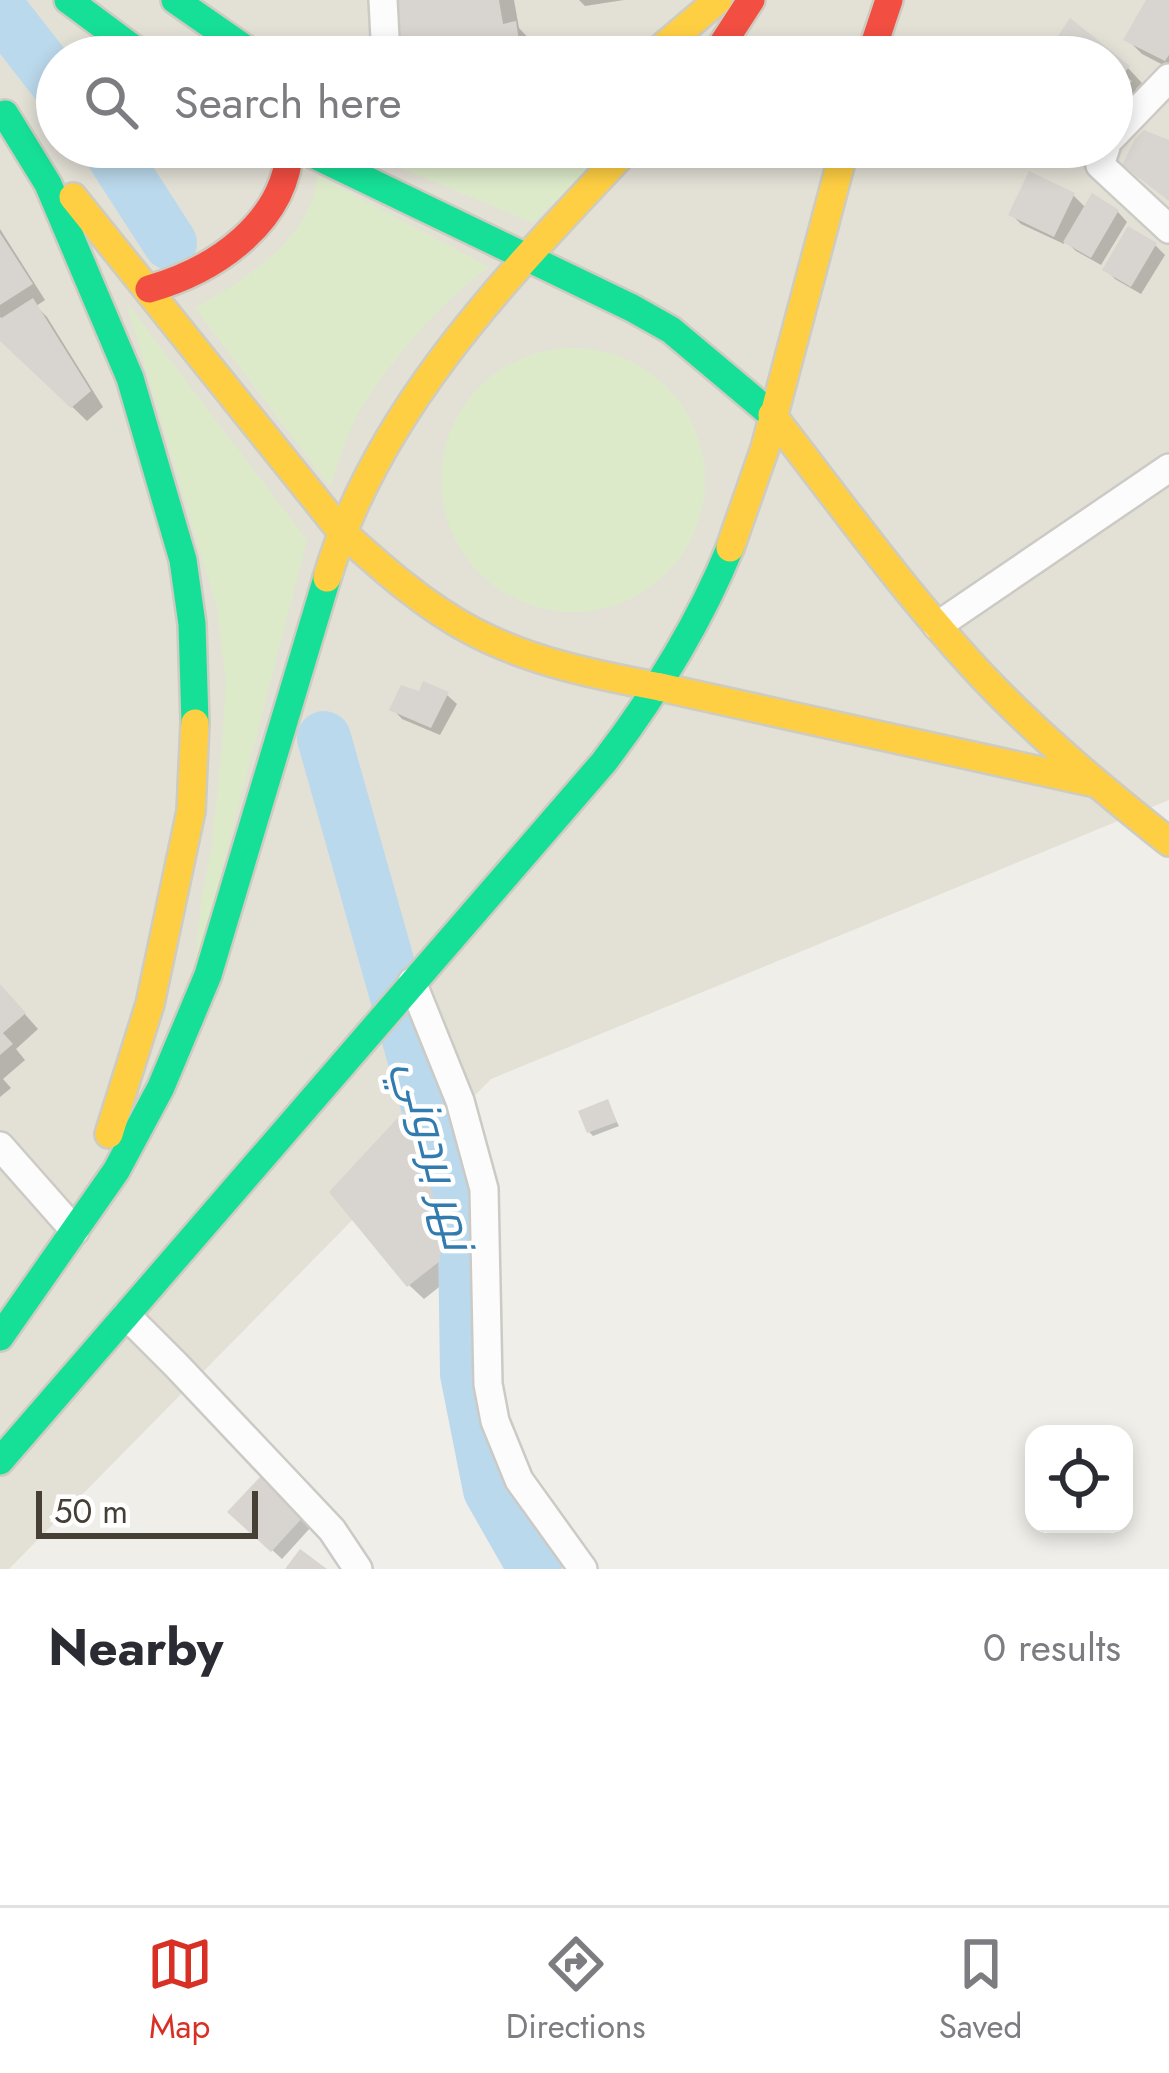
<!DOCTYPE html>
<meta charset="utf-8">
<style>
body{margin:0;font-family:Jost,Cairo,sans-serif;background:#f2f2f3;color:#2b2b33}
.controls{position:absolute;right:36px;bottom:36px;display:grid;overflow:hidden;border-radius:24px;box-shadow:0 6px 18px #0003}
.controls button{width:108px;height:108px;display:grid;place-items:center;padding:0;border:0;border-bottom:3px solid #e1e1e2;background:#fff;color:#2b2b33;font:60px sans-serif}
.scale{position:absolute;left:36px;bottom:30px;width:222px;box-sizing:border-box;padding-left:12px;border:6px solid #453f36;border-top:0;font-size:33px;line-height:42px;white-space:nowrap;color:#453f36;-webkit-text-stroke:9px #fff;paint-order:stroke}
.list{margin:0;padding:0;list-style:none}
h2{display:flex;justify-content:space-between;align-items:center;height:156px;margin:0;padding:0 48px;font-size:51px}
h2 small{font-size:39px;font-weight:400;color:#7c7c81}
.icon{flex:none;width:66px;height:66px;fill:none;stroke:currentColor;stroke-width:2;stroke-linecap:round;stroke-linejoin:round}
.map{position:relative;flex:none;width:1169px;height:1569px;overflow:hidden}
.search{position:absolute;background:#fff;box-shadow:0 6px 18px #0003;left:36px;right:36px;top:36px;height:132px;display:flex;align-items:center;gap:30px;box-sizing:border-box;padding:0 42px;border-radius:66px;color:#7c7c81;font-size:45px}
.sheet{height:336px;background:#fff}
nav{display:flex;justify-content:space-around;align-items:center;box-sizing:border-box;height:168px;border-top:3px solid #e1e1e2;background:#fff;font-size:33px;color:#7c7c81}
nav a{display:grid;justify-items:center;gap:6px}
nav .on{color:#d93025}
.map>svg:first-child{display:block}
</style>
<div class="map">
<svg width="1169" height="1569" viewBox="0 0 1169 1569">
<rect width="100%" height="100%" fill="#f0eee9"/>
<path fill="#e3e0d6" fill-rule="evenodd" d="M0 0H1169V800L491 1079 9 1569H0ZM57 57H1112V147H57Z"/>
<g fill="#ddeaca">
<path d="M350 147H398L434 154 466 156 499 154 536 147H612L533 223Z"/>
<path d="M317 175 489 267C442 300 379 372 353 424 344 444 338 466 330 487L195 308C242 282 315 236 317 175Z"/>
<path d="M126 302 307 540 194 979 201 902 211 849 222 746 226 682 216 605Z"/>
<circle cx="573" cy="480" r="132"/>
</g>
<g fill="#0003">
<path d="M397 0H514L519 28 534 44 536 57H406Z"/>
<path d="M579 0H624L585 6Z"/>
<path d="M1149 0H1169V68L1142 54 1127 39Z"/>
<path d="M1071 22 1128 68 1142 83 1136 89 1144 97 1112 126V57H1064L1073 47Z"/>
<path d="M1073 195 1086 208 1118 212 1127 222 1101 265 1076 251 1065 241 1064 244 1021 224 1011 214Z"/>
<path d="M0 229 45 300 36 306 47 317 103 407 87 421 0 337V322L3 320 0 317Z"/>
<path d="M1155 245 1165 255 1141 294 1115 279 1106 269Z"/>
<path d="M420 695H447L457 704 440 735 402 719 393 709Z"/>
<path d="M0 986 38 1029 16 1049 25 1060 3 1079 11 1088 0 1097Z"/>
<path d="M607 1103 619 1126 593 1136 589 1132Z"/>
<path d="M405 1114 418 1128 454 1236 453 1276 424 1299 409 1285Z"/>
<path d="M260 1481 311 1527 282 1559 231 1512Z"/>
</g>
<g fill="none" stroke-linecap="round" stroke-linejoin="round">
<g stroke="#bbd9ec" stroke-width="54">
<path d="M0 10 57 83"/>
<path d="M108 147 170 243"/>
<path d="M324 738 465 1238 467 1374 490 1490 535 1569"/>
</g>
</g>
<g fill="#d8d5d0">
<path d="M394 0H499L503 24 516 21 520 48 466 57H403Z"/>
<path d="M1146 0H1169V55L1165 61 1123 40Z"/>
<path d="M1070 18 1130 66 1123 74 1132 81 1112 105V57H1060L1071 45 1058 36Z"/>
<path d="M1144 130 1169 140V201L1122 165 1135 139Z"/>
<path d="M1029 171 1075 193 1054 237 1008 215Z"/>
<path d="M1092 193 1119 210 1091 258 1063 242Z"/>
<path d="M1128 226 1157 243 1131 287 1102 270Z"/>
<path d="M0 233 33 284 0 305Z"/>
<path d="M33 298 91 391 71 408 0 341V319Z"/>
<path d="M423 681 449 692 431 728 389 710 401 685 419 691Z"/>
<path d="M0 984 26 1013 3 1033 13 1044 0 1055Z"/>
<path d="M608 1099 617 1122 587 1133 578 1111Z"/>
<path d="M405 1110 441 1219 440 1261 407 1287 329 1192Z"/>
<path d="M260 1477 304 1516 271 1552 227 1512Z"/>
<path d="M300 1549 327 1569H285Z"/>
</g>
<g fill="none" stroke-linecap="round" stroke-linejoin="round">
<defs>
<g id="street">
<path d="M383 0 386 57"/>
<path d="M1112 137 1169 78"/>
<path d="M1106 147 1100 165 1169 229"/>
<path d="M937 626 1169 468"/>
<path d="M412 982 460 1101 484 1189 488 1384 495 1421 519 1480 583 1569"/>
<path d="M0 1146 75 1231"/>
<path d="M126 1315 177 1366 332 1530 358 1569"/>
</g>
<g id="fast">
<path d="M68 0 145 57"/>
<path d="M175 0 257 57"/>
<path d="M5 114 48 184 130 378 183 560 192 624 195 723"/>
<path d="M298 147 632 308 671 330 772 415"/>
<path d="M0 1337 116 1171 161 1087 208 975 327 578"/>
<path d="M0 1461 604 762C655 695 698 626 730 548"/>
</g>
<g id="slow">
<path d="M651 57 718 0"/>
<path d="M73 197 341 531C382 568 424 606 474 632 532 662 596 675 660 687"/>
<path d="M772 415C841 504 907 596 984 678 1041 738 1105 791 1169 842"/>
<path d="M730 548 765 448 845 147"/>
<path d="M327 578C378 407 510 274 629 147"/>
<path d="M660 687 1095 783"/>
<path d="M109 1134 150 1004 191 811 195 723"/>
</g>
<g id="jam">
<path d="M714 57 751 0"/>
<path d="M870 57 889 0"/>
<path d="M149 289C216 270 286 222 290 147"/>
</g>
</defs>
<use href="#street" stroke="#cccac5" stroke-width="32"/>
<use href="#fast" stroke="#cecbc1" stroke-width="32"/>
<use href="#slow" stroke="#cecbc1" stroke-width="32"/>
<use href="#jam" stroke="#cecbc1" stroke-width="32"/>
<use href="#street" stroke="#fdfcfc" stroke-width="27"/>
<use href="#fast" stroke="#16e098" stroke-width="27"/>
<use href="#slow" stroke="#ffcf43" stroke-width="27"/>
<use href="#jam" stroke="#f24e42" stroke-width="27"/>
</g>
<g text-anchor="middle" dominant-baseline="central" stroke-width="9" stroke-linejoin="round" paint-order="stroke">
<g font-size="45" font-style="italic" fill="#327bae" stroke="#fff">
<text transform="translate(437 1155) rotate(76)">نهر بردوني</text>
</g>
</g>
</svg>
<div class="controls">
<button><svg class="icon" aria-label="locate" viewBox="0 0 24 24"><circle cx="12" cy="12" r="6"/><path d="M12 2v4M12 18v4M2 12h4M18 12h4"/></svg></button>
</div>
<div class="scale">50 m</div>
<div class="search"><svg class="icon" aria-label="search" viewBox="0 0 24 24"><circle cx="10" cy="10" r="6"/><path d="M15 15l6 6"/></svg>Search here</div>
</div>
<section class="sheet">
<h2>Nearby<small>0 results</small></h2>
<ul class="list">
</ul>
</section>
<nav>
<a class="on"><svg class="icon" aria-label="map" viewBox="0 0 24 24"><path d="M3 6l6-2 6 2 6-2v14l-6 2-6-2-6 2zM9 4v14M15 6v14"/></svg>Map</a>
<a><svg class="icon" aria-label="directions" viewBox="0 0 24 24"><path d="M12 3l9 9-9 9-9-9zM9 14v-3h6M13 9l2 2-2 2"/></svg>Directions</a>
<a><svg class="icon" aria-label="saved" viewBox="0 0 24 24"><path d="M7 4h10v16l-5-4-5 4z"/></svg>Saved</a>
</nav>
